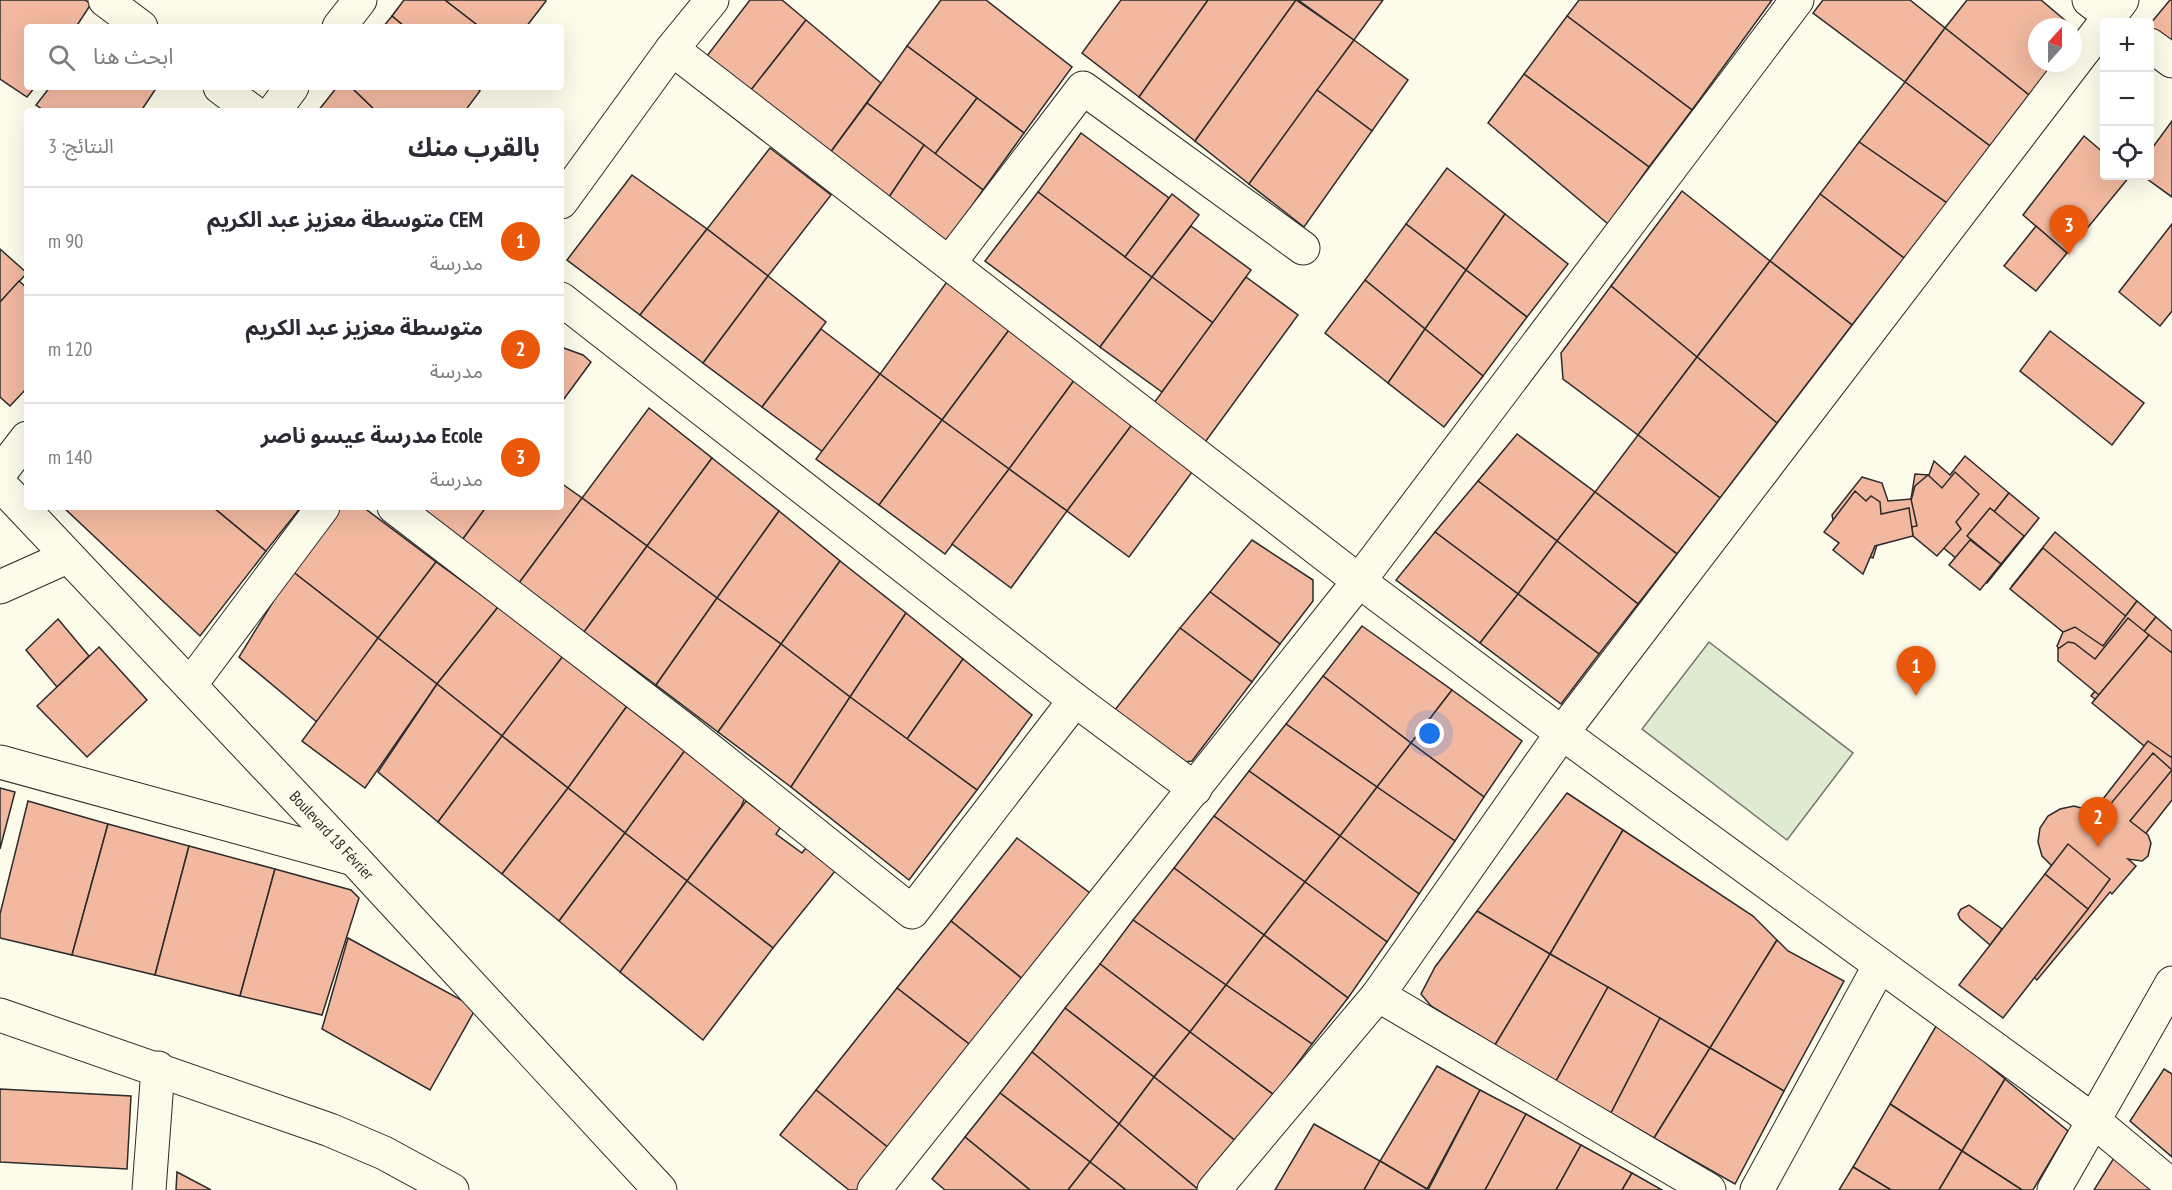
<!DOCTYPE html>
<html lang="ar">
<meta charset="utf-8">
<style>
body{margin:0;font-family:"PT Sans Narrow","Noto Sans Arabic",sans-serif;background:#f7f7f7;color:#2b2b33;direction:rtl}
.controls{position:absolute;right:18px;top:18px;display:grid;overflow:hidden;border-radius:6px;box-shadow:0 6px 24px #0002}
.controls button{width:54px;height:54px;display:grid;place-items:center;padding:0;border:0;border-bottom:2px solid #e1e1e2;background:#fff;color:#2b2b33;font:30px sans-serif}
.compass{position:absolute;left:2028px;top:18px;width:54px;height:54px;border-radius:50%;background:#fff;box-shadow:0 6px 24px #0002;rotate:21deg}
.you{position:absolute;left:1430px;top:734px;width:21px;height:21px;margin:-15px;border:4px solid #fff;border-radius:50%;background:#1a73e8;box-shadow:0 0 0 9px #1a73e833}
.badge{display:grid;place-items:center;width:39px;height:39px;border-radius:50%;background:#ea580c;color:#fff;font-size:20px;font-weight:700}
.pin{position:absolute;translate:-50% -50px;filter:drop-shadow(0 2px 3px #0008)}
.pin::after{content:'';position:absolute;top:32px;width:21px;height:18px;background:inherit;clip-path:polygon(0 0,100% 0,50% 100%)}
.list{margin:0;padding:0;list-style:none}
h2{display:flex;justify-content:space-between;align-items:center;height:78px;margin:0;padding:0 24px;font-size:26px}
h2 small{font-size:20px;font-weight:400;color:#7c7c81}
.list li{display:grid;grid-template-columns:39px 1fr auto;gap:18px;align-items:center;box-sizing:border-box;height:108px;padding:0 24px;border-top:2px solid #e1e1e2}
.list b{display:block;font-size:22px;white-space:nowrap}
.list p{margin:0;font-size:20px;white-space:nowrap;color:#7c7c81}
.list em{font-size:20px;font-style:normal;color:#7c7c81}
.icon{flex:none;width:33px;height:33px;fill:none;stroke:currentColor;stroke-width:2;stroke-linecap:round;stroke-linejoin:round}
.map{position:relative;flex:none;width:2172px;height:1190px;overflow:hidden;direction:ltr}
.search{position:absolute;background:#fff;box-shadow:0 6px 24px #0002;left:24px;top:24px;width:540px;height:66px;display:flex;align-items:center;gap:15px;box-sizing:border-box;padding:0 21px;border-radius:6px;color:#7c7c81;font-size:22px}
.panel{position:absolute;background:#fff;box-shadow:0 6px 24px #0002;left:24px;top:108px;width:540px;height:402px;border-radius:6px;direction:rtl}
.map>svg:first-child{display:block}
</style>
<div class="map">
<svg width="2172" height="1190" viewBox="0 0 2172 1190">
<rect width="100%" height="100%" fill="#fdfbea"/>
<path fill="#deebd1" stroke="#74746e" stroke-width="1.5" d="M1709 642 1853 753 1787 840 1642 729Z"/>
<g fill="#f2b8a0" stroke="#2b2b2b" stroke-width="1.5">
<path d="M0 0H85L91 4 76 27H27V87H35L27 97 0 79Z"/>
<path d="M404 0H445L480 27H405L392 16Z"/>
<path d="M445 0H545L546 1 526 27H480Z"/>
<path d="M750 0H782L806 20 747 95 703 61Z"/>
<path d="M941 0H986L1072 67 1024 133 907 46Z"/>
<path d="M1121 0H1208L1139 97 1082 53Z"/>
<path d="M1208 0H1296L1195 141 1139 97Z"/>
<path d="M1296 0 1354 40 1249 184 1195 141Z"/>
<path d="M1298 0H1383L1354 40Z"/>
<path d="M1579 0H1772L1692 110 1567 16Z"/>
<path d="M1823 0H1910L1945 28 1905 82 1813 13Z"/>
<path d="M1967 0H2041L2073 27H2037V63H2054L2029 95 1945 28Z"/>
<path d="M2170 0H2172V44L2150 28V24Z"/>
<path d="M392 16 405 27H383Z"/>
<path d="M1567 16 1692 110 1649 167 1524 74Z"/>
<path d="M806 20 881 83 827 157 747 95Z"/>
<path d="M1945 28 2029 95 1990 146 1905 82Z"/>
<path d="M1354 40 1408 80 1372 131 1317 90Z"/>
<path d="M907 46 977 98 935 154 867 103Z"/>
<path d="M1524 74 1649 167 1608 224 1488 123Z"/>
<path d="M1905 82 1990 146 1947 203 1859 142Z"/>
<path d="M50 87H157L141 111H45L36 105Z"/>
<path d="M337 87H351L376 111H318Z"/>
<path d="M351 87H475L480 91 465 111H376Z"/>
<path d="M1317 90 1372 131 1304 227 1249 184Z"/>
<path d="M977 98 1024 133 983 190 935 154Z"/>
<path d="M867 103 924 145 885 203 827 157Z"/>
<path d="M2172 121V197L2143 176H2150V151Z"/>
<path d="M1081 133 1169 198 1125 257 1038 192Z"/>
<path d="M2084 136 2104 153V176H2130L2067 253 2023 215Z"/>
<path d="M1859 142 1947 203 1904 258 1820 194Z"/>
<path d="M924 145 983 190 942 248 885 203Z"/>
<path d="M770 148 831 195 768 276 707 229Z"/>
<path d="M1447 168 1505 214 1466 270 1406 224Z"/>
<path d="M632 175 707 229 640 315 567 260Z"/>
<path d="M1682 191 1770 261 1697 357 1611 286Z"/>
<path d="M1038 192 1152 277 1100 347 985 261Z"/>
<path d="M1172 194 1199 215 1152 277 1125 257Z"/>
<path d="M1820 194 1904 258 1852 325 1770 261Z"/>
<path d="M1505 214 1568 264 1527 317 1466 270Z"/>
<path d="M1406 224 1466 270 1425 329 1365 280Z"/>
<path d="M2172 224V311L2160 326 2119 292Z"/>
<path d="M1191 226 1251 270 1213 323 1152 277Z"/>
<path d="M2036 226 2067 253 2036 291 2004 266Z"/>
<path d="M707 229 768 276 703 363 640 315Z"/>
<path d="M0 249 27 273 0 302Z"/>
<path d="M1770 261 1852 325 1777 423 1697 357Z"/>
<path d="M1466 270 1527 317 1483 376 1425 329Z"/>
<path d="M768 276 826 322 762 407 703 363Z"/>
<path d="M1152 277 1213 323 1162 392 1100 347Z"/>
<path d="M1246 277 1298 315 1203 445 1151 407Z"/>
<path d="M949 279 1012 326 942 420 880 374Z"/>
<path d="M1365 280 1425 329 1388 383 1325 333Z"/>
<path d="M19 281 27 288V388L10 406 0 397V302Z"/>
<path d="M1611 286 1697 357 1638 435 1563 379 1561 353Z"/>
<path d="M1012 326 1078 375 1009 469 942 420Z"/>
<path d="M821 329 880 374 823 452 762 407Z"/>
<path d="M1425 329 1483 376 1444 427 1388 383Z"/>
<path d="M2050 331 2144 403 2112 445 2020 371Z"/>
<path d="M561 347 583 355 591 362 561 403Z"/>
<path d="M1697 357 1777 423 1720 498 1638 435Z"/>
<path d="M880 374 942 420 879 505 816 459Z"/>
<path d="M1078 375 1137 418 1067 511 1009 469Z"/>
<path d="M649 408 712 458 647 546 582 498Z"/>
<path d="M1137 418 1198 464 1129 557 1067 511Z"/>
<path d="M942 420 1009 469 945 554 879 505Z"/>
<path d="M1517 434 1595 492 1557 541 1478 481Z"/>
<path d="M1638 435 1720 498 1677 554 1595 492Z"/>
<path d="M1965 456 2009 493 1957 559 1917 526 1911 499 1915 474 1929 475 1934 461 1950 475Z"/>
<path d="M712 458 779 511 717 598 647 546Z"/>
<path d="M1009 469 1067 511 1011 588 952 544Z"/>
<path d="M1955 472 1979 494 1956 522 1961 529 1937 556 1913 536 1909 508 1915 486 1928 475 1942 488Z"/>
<path d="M1862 477 1882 483 1888 501 1911 499 1917 526 1881 532 1873 558 1855 551 1837 539 1832 515Z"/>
<path d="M1478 481 1557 541 1518 594 1435 532Z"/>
<path d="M561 483 582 498 519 583 462 540 486 507H561Z"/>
<path d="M1855 491 1866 501 1871 496 1880 502 1881 514 1909 508 1913 536 1875 546 1863 574 1833 550 1839 543 1824 532Z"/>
<path d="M1595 492 1677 554 1638 604 1557 541Z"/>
<path d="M2009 493 2039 518 1987 583 1957 559Z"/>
<path d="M582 498 647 546 584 632 519 583Z"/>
<path d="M63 507H213L266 551 200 636Z"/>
<path d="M213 507H301L266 551Z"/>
<path d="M340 507H363L436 562 378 638 292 571Z"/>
<path d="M419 507H486L462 540Z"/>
<path d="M1990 508 2024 536 2001 564 1967 536Z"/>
<path d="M779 511 840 561 781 644 717 598Z"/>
<path d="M1435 532 1518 594 1480 643 1396 580Z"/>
<path d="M2055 532 2137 601 2103 646 2075 627 2063 632 2012 586Z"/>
<path d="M1252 540 1313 580V601L1280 644 1210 592Z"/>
<path d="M1970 540 2001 564 1980 590 1949 565Z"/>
<path d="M1557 541 1638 604 1599 654 1518 594Z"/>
<path d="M647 546 717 598 656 685 584 632Z"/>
<path d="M2043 548 2128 618 2095 658 2010 589Z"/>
<path d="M840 561 906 613 850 697 781 644Z"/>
<path d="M436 562 498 607 437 684 378 638Z"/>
<path d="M292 571 378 638 318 723 239 657Z"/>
<path d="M1210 592 1280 644 1252 682 1180 628Z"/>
<path d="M1518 594 1599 654 1561 704 1480 643Z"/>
<path d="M717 598 781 644 718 732 656 685Z"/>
<path d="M2137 601 2156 617 2102 683 2062 654 2057 646 2063 632 2075 627 2103 646Z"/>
<path d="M498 607 563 656 502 736 437 684Z"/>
<path d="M906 613 963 659 907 739 850 697Z"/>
<path d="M2156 617 2172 631V758L2091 696Z"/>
<path d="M2128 618 2149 635 2099 695 2058 661V649L2068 642 2074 643 2095 659Z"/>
<path d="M58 619 89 656 57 687 26 650Z"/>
<path d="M1362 626 1452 690 1411 743 1323 676Z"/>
<path d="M1180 628 1252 682 1192 761 1177 763 1110 716Z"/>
<path d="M2149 635 2172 653V769L2092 703Z"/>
<path d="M378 638 437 684 365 788 302 741Z"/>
<path d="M781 644 850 697 791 787 718 732Z"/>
<path d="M99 647 147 700 87 757 37 706Z"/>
<path d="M563 656 627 706 568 788 502 736Z"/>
<path d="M963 659 1032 715 977 790 907 739Z"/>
<path d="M1323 676 1411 743 1377 787 1286 724Z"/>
<path d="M437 684 502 736 438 822 378 772Z"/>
<path d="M1452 690 1522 741 1484 797 1411 743Z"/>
<path d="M850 697 977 790 909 880 791 787Z"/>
<path d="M627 706 686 749 625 833 568 788Z"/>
<path d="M1286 724 1377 787 1340 836 1249 771Z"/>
<path d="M502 736 568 788 502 874 438 822Z"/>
<path d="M2148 741 2172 758V800L2110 879 2068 844Z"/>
<path d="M1411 743 1484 797 1455 841 1377 787Z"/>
<path d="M686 749 746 795 741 807 687 881 625 833Z"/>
<path d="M2153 753 2172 770 2130 821 2148 835 2151 843 2148 856 2142 861 2128 859 2136 866 2112 894 2110 892 2037 980 2029 973 1999 1010 1963 980 2055 869 2042 856 2038 842 2040 828 2048 816 2060 809 2074 806 2088 810 2098 819Z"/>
<path d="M1249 771 1340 836 1305 882 1214 816Z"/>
<path d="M1377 787 1455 841 1419 894 1340 836Z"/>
<path d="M0 788 15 792 0 849Z"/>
<path d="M568 788 625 833 559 921 502 874Z"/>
<path d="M1567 793 1623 830 1550 954 1477 911Z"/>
<path d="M28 801 108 824 72 955 0 938V914Z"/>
<path d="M746 801 781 827 776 834 802 853 806 848 836 870 773 948 687 881Z"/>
<path d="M1214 816 1305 882 1264 935 1174 868Z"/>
<path d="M108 824 189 846 155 975 72 955Z"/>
<path d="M1623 830 1753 916 1777 940 1710 1048 1550 954Z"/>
<path d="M625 833 687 881 620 972 559 921Z"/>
<path d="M1340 836 1419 894 1387 942 1305 882Z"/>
<path d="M1017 838 1094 896 1025 981 951 921Z"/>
<path d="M2068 844 2110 879 2088 909 2045 874Z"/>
<path d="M189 846 275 869 240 996 155 975Z"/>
<path d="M1174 868 1264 935 1226 985 1133 920Z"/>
<path d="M275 869 351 890 359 898 322 1015 240 996Z"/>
<path d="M2045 874 2088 909 2003 1018 1959 985Z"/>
<path d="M687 881 773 948 703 1040 620 972Z"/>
<path d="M1305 882 1387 942 1348 998 1264 935Z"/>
<path d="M1969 905 2002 929 1990 945 1960 919 1958 914 1961 909Z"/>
<path d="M1477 911 1550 954 1495 1045 1431 1006 1421 994 1435 967Z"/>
<path d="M1133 920 1226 985 1190 1032 1100 964Z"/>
<path d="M951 921 1025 981 973 1047 897 988Z"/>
<path d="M1264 935 1348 998 1312 1044 1226 985Z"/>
<path d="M348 938 476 1008 430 1090 322 1029Z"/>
<path d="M1777 940 1788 951 1844 981 1784 1091 1710 1048Z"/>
<path d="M1550 954 1608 987 1556 1081 1495 1045Z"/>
<path d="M1100 964 1190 1032 1154 1077 1065 1008Z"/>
<path d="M1226 985 1312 1044 1274 1095 1190 1032Z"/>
<path d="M1608 987 1660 1018 1611 1113 1556 1081Z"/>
<path d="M897 988 973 1047 890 1149 816 1090Z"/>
<path d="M1065 1008 1154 1077 1119 1124 1032 1052Z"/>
<path d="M1660 1018 1710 1048 1654 1138 1611 1113Z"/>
<path d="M1938 1023 2005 1079 1962 1151 1890 1104Z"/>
<path d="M1190 1032 1274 1095 1237 1142 1154 1077Z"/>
<path d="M1710 1048 1784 1091 1735 1184 1654 1138Z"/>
<path d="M1032 1052 1119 1124 1090 1162 1000 1093Z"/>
<path d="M1437 1066 1480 1090 1427 1189 1380 1161Z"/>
<path d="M2164 1069 2172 1074V1157L2130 1121Z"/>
<path d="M1154 1077 1237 1142 1199 1190 1119 1124Z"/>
<path d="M2005 1079 2068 1131 2033 1190H2022L1962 1151Z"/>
<path d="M0 1089 131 1096 127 1169 0 1162Z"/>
<path d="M816 1090 890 1149 857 1190H849L780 1135Z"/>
<path d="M1480 1090 1526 1114 1485 1190H1428Z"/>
<path d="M1000 1093 1090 1162 1068 1190H1030L965 1137Z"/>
<path d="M1890 1104 1962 1151 1939 1190H1891L1853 1167Z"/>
<path d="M1526 1114 1581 1145 1556 1190H1485Z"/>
<path d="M1119 1124 1199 1190H1126L1090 1162Z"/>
<path d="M1314 1124 1380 1161 1364 1190H1275Z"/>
<path d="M965 1137 1030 1190H945L932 1179Z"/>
<path d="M1581 1145 1632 1173 1622 1190H1556Z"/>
<path d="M1962 1151 2022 1190H1939Z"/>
<path d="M2117 1153 2163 1190H2094Z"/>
<path d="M1380 1161 1427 1189V1190H1364Z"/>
<path d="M1090 1162 1126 1190H1068Z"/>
<path d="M1853 1167 1891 1190H1839Z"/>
<path d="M177 1172 211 1190H176Z"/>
<path d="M1632 1173 1662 1190H1622Z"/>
</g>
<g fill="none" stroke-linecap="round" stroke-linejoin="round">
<defs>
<g id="minor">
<path d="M105 0 141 27"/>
<path d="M2089 0 2110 16 2122 0"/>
<path d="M339 27 360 0"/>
<path d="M2150 45 2172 61"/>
<path d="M672 49 712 0"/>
<path d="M220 87 252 111"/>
<path d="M274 111 292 87"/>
<path d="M561 202 672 49 1359 581 1562 733 2094 1121 2172 1186"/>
<path d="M950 262 1083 88 1303 248"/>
<path d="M561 299 1075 700 1195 789"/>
<path d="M0 473 27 438"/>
<path d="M0 484 354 859 660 1190"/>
<path d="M394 507 686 731 912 912 1075 700"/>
<path d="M0 587 67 557"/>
<path d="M190 685 323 507"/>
<path d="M0 762 354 859"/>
<path d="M1378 995 1709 1190"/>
<path d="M149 1190 158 1068"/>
<path d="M874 1190 1359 581 1797 0"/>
<path d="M1214 1190 1378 995 1562 733 2104 24"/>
<path d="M1757 1190 1880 965"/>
<path d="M2054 1190 2172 983"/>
</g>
<path id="secondary" d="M0 1015 330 1130 384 1153 452 1190"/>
</defs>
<use href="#minor" stroke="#2b2b2b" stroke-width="35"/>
<use href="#secondary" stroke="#2b2b2b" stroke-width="35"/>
<use href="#minor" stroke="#fdfbea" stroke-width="33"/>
<use href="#secondary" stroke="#fdfbea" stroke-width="33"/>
</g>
<g text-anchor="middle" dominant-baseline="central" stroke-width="4.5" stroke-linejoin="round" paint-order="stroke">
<g font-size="16" fill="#2b2b2b" stroke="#fdfbea">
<text transform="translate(332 835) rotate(47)">Boulevard 18 Février</text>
</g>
</g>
</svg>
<div class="controls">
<button>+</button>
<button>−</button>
<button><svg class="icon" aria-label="locate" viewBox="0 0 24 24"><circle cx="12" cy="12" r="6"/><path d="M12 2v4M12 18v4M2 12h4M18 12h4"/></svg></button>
</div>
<svg class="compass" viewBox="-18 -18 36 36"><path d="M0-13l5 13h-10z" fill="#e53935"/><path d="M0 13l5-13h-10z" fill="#7c7c81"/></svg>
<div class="you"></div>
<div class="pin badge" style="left:1916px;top:696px">1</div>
<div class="pin badge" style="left:2098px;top:847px">2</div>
<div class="pin badge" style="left:2069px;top:255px">3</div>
<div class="search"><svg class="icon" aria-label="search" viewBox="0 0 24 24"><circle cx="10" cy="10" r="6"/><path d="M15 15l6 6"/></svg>ابحث هنا</div>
<section class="panel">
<h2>بالقرب منك<small>النتائج: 3</small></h2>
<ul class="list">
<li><span class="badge">1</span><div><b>CEM متوسطة معزيز عبد الكريم</b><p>مدرسة</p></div><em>90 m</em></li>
<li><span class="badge">2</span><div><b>متوسطة معزيز عبد الكريم</b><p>مدرسة</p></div><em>120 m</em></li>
<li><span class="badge">3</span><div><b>Ecole مدرسة عيسو ناصر</b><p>مدرسة</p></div><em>140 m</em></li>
</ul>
</section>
</div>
